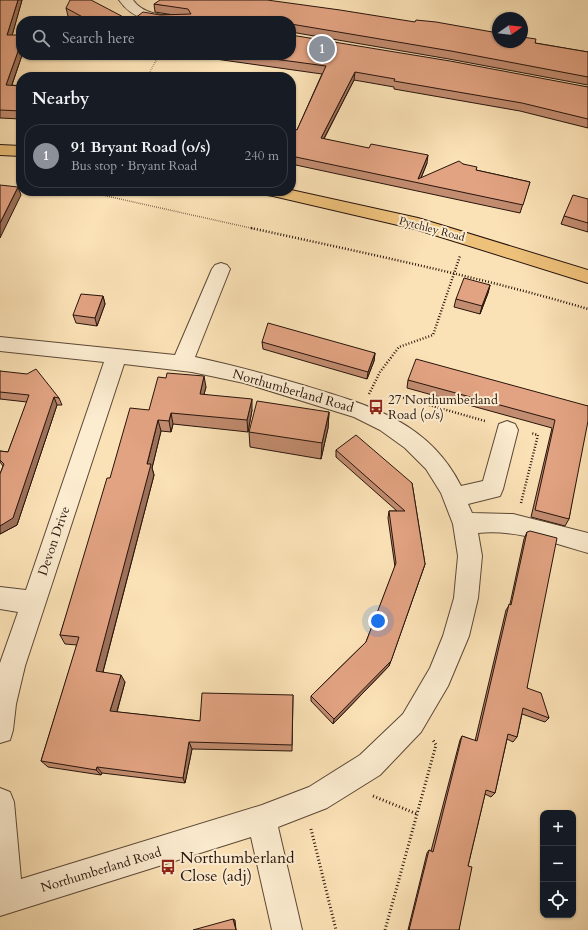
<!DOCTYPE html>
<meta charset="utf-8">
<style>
body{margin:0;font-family:Cardo,serif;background:#20242c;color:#f1f3f6}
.controls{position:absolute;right:12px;bottom:12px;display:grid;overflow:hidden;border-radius:8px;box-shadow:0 1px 3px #0004}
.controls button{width:36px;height:36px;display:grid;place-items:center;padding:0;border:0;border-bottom:1px solid #363941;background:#171b24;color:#f1f3f6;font:20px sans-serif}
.compass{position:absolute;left:492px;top:12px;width:36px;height:36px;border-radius:50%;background:#171b24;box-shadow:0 1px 3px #0004;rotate:76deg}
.you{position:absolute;left:378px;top:621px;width:14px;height:14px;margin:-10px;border:3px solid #fff;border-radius:50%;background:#1a73e8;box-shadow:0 0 0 6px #1a73e833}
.badge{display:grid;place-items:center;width:26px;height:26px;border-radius:50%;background:#8c9099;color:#fff;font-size:13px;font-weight:700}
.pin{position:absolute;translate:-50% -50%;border:2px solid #fff;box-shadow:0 1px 4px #0006}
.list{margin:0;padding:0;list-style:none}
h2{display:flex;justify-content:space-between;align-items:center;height:52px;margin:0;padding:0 16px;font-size:17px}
h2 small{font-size:13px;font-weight:400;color:#9ea1a6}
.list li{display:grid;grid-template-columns:26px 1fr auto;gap:12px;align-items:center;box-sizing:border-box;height:64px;margin:0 8px 8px;padding:0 8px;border:1px solid #363941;border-radius:16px}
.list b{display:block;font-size:15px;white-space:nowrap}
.list p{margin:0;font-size:13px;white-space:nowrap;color:#9ea1a6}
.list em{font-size:13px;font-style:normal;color:#9ea1a6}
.icon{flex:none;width:22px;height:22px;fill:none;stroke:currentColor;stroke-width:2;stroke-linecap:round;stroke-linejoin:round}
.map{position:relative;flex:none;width:588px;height:930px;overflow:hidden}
.search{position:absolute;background:#171b24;box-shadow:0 1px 3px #0004;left:16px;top:16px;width:280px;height:44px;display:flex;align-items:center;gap:10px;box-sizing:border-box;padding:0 14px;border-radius:16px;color:#9ea1a6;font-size:15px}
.panel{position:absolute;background:#171b24;box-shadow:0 1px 3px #0004;left:16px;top:72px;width:280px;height:124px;border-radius:16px}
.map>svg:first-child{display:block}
</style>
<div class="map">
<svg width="588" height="930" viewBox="0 0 588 930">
<rect width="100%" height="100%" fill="#fbe2b6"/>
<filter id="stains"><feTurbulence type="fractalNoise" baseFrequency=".005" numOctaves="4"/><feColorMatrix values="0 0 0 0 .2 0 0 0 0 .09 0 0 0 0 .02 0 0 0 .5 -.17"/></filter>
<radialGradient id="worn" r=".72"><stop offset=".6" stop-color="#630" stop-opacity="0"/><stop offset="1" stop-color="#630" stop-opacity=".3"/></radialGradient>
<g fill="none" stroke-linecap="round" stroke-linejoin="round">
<defs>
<g id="minor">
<path d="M119 0H133C144 16 167 15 184 17L189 18 191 21C163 21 137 26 119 0Z"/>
<path d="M221 263 227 265 230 269 195 357C232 365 269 375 306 386 369 405 429 422 461 486L483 481 499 424 507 421 515 424 518 430 503 489 500 496 468 504 472 513 513 514 588 533V553C553 543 515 529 478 533L482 556 478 598 469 636 448 686 421 732 380 775 327 808 278 827 302 930H272L251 837 0 916V788L10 792 14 802 21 879 262 805 309 787 360 755 403 714 430 668 443 636 454 598 458 556 453 524 441 493 426 469 405 448 380 430 354 417 244 383 192 372 124 364 25 666 16 704 13 730 10 740 0 743V663L18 612 0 609V587L26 590 104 362 0 351V337L175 355 212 269 215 265Z"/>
</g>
<g id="major">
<path d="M0 145 21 146V156L0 155Z"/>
<path d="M291 190 418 218 588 270V283L415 229 273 196 267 195 265 191Z"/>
</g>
</defs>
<use href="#minor" stroke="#5c4836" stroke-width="2"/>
<use href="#major" stroke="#27140c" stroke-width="2"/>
<g stroke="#27140c" stroke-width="1.5" stroke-dasharray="0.5 1.5" stroke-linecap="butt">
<path d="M147 77 159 55"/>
<path d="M84 191 255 229"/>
</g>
<g stroke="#27140c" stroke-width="2.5" stroke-dasharray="1 2" stroke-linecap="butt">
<path d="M251 228C364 253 477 276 588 309"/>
<path d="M369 394 380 372 399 347 433 335 460 256"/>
<path d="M391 403 394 395 485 421"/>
<path d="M521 503 538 435 531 433"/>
</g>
<g stroke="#27140c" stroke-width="3" stroke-dasharray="1 2.5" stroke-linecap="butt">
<path d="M373 796 417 814"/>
<path d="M311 829 336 930"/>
<path d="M385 930 436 745 433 740"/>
</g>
<use href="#minor" fill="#fcecd0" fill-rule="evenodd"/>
<use href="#major" fill="#eec17b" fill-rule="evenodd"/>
</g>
<g fill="#c28c70" stroke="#27140c">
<path d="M0 0H22L12 35 21 55H22L12 85 21 86V119L0 118Z"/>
<path d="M154 4 535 43 588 52V85L449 59 291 32V21H77L68 16 66 8 131 21 160 15H174L155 12Z"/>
<path d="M187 55H291L588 87V128L520 111 394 89V87L354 80 324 139 427 163 421 178 463 164 476 170 530 182 520 213 291 164V134H293L297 130 322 74Z"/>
<path d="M588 199V232L561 224 564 216Z"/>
<path d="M490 285 488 293 480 314 454 307 456 299Z"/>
<path d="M103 296 105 304 97 326 76 323 73 315Z"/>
<path d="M262 342 375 353 374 361 367 379 263 349Z"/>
<path d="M0 371 59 398 62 405H57L17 525 0 534V474L3 466 0 462V451L8 452 27 402 0 399Z"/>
<path d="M408 380 588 406 569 519 565 526 531 517 552 428 407 388Z"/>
<path d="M206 387 204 394 252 410 248 432 173 424 171 432 161 431 152 468 154 475 103 672 125 682 117 712 200 721 293 695 292 751 192 749 185 783 102 773 101 775 48 767 41 761 77 645 65 644 60 635 110 478 149 410Z"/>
<path d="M329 412 328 428 321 459 250 447 249 432Z"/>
<path d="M336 450 412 483 425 564 389 666 333 724 311 701V696L366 642 395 567 388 518 389 511H397L336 457Z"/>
<path d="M527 532V688L549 718 545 722 522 714 517 737 513 742 507 739 495 793 491 797 485 794 468 866 459 930H408L427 853 429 850 431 851 460 740 462 736 475 741 506 610 510 604 524 539Z"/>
</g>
<g fill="#9e725b" stroke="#27140c">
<path d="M18 0H22L10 43 7 35Z"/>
<path d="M21 43V55H22L9 93 6 85Z"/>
<path d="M355 72 354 80 320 146 321 138Z"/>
<path d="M428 155 427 163 419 183 418 179Z"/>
<path d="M18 187 21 195 0 238V223Z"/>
<path d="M490 285 488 293 480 314 482 306Z"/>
<path d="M103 296 105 304 97 326 95 318Z"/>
<path d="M375 353 374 361 367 379 368 372Z"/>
<path d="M204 376 206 387 201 405 200 394Z"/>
<path d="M54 397 57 405 17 525 0 534V526Z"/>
<path d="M252 399V410L248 432 247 420Z"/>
<path d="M329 412 328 428 321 459 322 443Z"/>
<path d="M171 413 173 424 171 432 169 421Z"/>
<path d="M158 420 161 431 152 468 154 475 101 679 96 671Z"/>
<path d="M425 564 389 666 333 724 334 719Z"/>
<path d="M121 675 125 682 115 718 110 711Z"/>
<path d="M189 742 192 749 185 783 183 778Z"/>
<path d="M97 767 102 773 101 775 96 770Z"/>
<path d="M233 919 235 920 236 930Z"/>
</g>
<g fill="#e2a382" stroke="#27140c">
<path d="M0 0H18L7 35H21V43L6 85 21 86 18 92H21V111L0 110Z"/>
<path d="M70 0H91L131 21 143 12 160 15 191 14 188 9 154 4 160 0H267L340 10 415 22 416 20 436 22 498 33V42H522V37L536 39 535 43 588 52V77L451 51 291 24V21H90L66 8Z"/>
<path d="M291 35 450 61 588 87V119L522 103 394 81 395 79 355 72 321 138 369 148 371 144 428 155 418 179 459 161 463 164 477 167 476 170 530 182 523 205 291 156V134H293L295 129 297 130 326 66 244 55H291Z"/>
<path d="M0 185 18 187 0 223Z"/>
<path d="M573 195 588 199V223L564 216Z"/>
<path d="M464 278 490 285 482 306 456 299Z"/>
<path d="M81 294 103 296 95 318 73 315Z"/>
<path d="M268 323 375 353 368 372 262 342Z"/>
<path d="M416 359 588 406V421L569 519 535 510 555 420 408 380Z"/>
<path d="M36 369 59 398 54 397 13 518 0 526V474L4 464 0 460V451L8 452 29 395 0 392V371L27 374Z"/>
<path d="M167 373 204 376 200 394 252 399 247 420 171 413 169 421 158 420 147 464H151L96 671 121 675 110 711 200 721 202 693 293 695 292 745 189 742 183 778 97 767 96 770 41 761 79 637 60 635 107 478H110L130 408 149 410 158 377 166 378Z"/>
<path d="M257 401 329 412 322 443 249 432Z"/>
<path d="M356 435 412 483 425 564 391 661 334 719 311 696 366 642 396 563 389 511H405L336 450Z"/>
<path d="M530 531 557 538 527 688 541 693 549 718 523 708 517 737 508 734 495 793 486 790 468 866 472 867 459 930H409L429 850 433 852 462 736 477 741 509 604 511 605 527 532Z"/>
<path d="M233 919 236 930H193Z"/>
</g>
<defs>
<symbol id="bus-bare" viewBox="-9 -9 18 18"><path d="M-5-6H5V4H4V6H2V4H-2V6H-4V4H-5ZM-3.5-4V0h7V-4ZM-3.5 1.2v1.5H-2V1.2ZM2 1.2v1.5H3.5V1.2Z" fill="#8f2418" stroke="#fcecd0" stroke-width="2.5" paint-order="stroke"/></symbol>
</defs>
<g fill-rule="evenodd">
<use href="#bus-bare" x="365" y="396" width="22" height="22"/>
<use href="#bus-bare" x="157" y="856" width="22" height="22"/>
</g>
<g text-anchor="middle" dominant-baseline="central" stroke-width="4" stroke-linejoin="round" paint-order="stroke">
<g font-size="11" fill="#27140c" stroke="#fcecd0">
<text transform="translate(432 229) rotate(15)">Pytchley Road</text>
</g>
<g font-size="13" fill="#27140c" stroke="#fcecd0">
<text transform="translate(293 391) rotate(16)">Northumberland Road</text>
<text transform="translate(54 541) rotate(-71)">Devon Drive</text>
<text transform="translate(101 870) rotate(-17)">Northumberland Road</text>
</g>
<g font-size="13" fill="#27140c" stroke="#fcecd0" text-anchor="start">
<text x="388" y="400">27 Northumberland<tspan x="388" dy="15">Road (o/s)</tspan></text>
</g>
<g font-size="16" fill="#27140c" stroke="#fcecd0" text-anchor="start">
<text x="180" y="858">Northumberland<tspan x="180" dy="18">Close (adj)</tspan></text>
</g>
</g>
<rect width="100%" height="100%" filter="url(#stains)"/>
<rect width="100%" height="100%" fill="url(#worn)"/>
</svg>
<div class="controls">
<button>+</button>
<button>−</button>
<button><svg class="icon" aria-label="locate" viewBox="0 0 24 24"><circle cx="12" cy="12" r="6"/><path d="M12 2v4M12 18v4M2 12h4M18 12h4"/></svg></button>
</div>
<svg class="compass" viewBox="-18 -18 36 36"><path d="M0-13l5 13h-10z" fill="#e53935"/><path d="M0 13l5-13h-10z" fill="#9ea1a6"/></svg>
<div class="you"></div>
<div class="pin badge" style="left:322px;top:49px">1</div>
<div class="search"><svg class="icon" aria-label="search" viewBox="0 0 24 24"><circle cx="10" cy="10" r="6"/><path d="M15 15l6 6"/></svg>Search here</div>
<section class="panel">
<h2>Nearby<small></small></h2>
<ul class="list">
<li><span class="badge">1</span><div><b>91 Bryant Road (o/s)</b><p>Bus stop · Bryant Road</p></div><em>240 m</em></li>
</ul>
</section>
</div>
